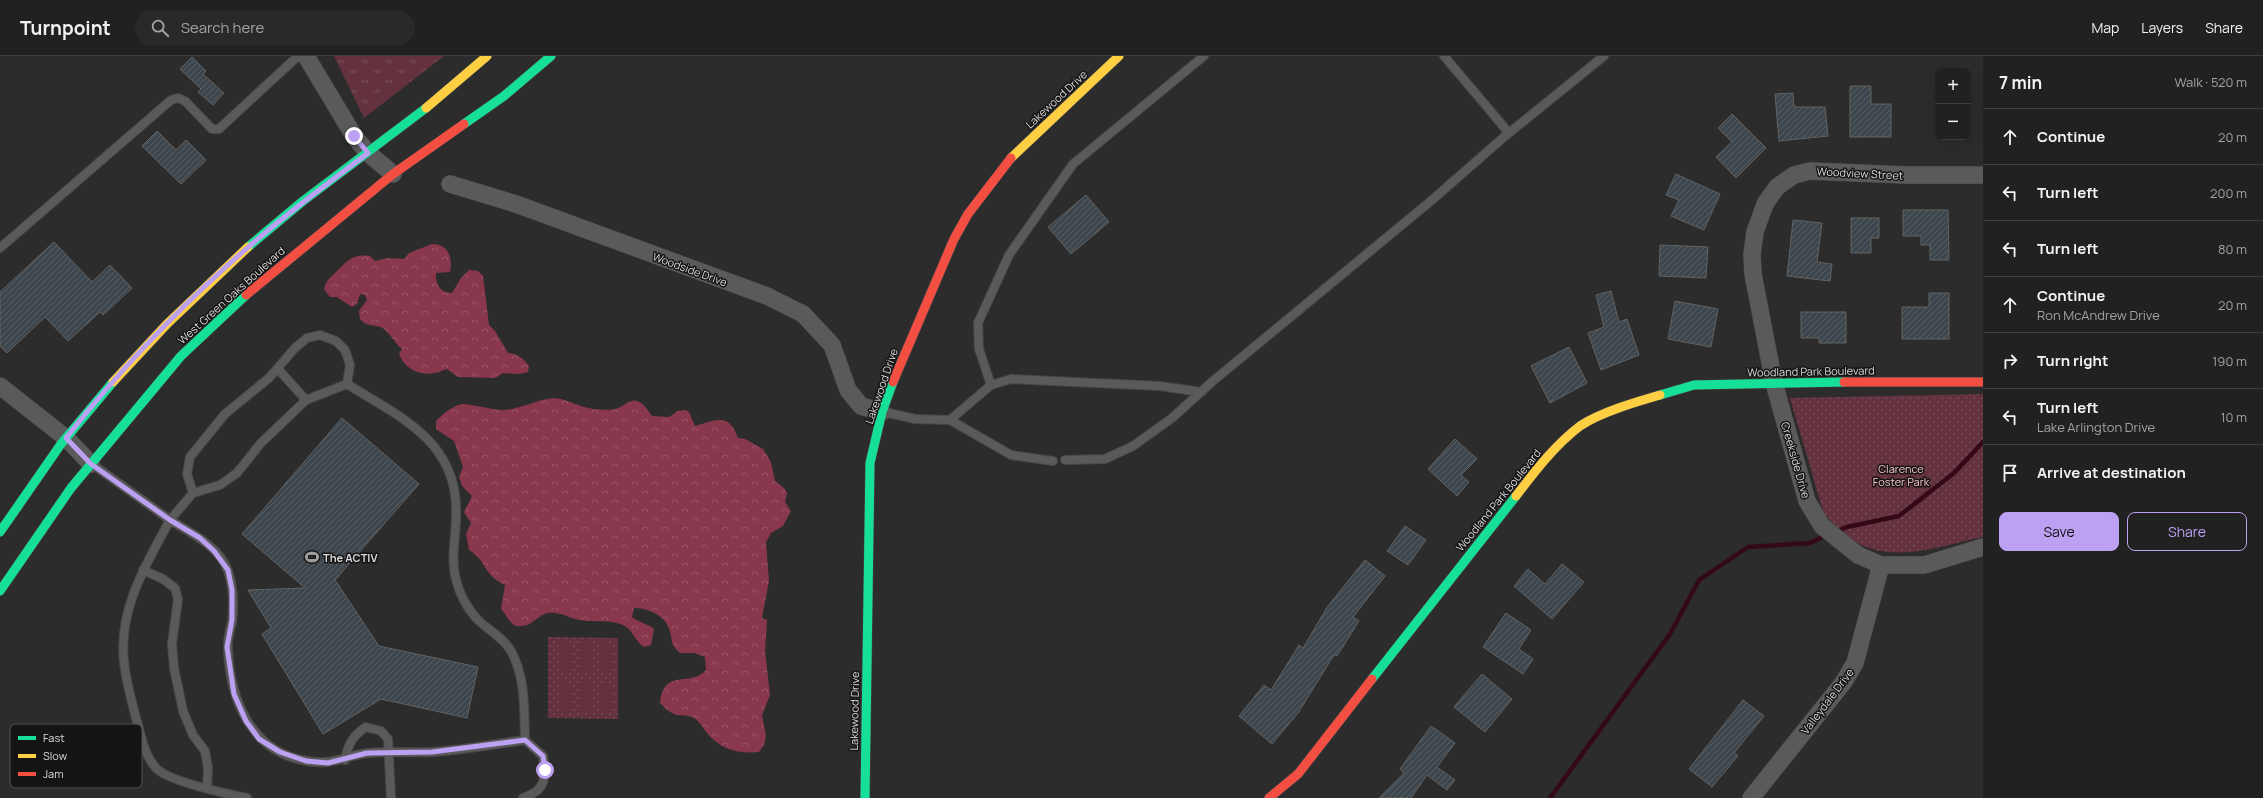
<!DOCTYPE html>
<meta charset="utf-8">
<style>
body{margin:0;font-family:Manrope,sans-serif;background:#2a292a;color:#f1f3f6}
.controls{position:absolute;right:12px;top:12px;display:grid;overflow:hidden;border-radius:8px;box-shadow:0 4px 16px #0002}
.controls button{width:36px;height:36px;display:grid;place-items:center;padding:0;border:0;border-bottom:1px solid #3f3e3f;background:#222121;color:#f1f3f6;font:20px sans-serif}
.stop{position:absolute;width:12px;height:12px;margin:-9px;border:3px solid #bca0f2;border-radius:50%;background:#fff}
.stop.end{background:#bca0f2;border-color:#fff;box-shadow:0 1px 4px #0008}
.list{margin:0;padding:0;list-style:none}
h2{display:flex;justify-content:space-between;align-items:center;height:52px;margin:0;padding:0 16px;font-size:17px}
h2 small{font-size:13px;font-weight:400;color:#a2a3a5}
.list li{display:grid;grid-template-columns:26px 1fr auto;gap:12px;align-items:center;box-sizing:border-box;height:56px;padding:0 16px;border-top:1px solid #3f3e3f}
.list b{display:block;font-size:15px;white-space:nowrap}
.list p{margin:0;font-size:13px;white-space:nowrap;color:#a2a3a5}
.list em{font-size:13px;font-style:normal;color:#a2a3a5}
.actions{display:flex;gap:8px;padding:12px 16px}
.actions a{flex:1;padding:9px 0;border:1px solid #bca0f2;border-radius:8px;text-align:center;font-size:14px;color:#bca0f2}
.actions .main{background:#bca0f2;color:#111}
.icon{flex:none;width:22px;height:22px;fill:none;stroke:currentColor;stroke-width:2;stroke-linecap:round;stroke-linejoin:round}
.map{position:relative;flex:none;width:1983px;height:742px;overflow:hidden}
header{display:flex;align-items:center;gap:24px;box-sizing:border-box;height:56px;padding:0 20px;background:#222121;border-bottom:1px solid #3f3e3f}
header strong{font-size:19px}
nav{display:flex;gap:22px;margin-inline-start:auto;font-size:14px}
.search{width:280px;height:36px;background:#2a292a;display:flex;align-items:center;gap:10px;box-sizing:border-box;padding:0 14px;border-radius:22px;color:#a2a3a5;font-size:15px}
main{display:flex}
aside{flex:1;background:#222121}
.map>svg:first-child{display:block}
</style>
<header>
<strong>Turnpoint</strong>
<div class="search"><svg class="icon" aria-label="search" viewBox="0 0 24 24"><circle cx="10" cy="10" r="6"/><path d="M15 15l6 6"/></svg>Search here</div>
<nav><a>Map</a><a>Layers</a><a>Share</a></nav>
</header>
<main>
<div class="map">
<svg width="1983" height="742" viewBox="0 0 1983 742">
<defs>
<pattern id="grass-tufts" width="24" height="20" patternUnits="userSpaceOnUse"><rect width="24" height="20" fill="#63323e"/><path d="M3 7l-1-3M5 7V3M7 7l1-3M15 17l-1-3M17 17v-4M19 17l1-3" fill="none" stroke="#794f59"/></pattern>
<pattern id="forest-crowns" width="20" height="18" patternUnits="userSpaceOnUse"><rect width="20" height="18" fill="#88374d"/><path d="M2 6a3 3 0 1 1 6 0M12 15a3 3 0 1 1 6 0" fill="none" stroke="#985366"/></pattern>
<pattern id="park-dots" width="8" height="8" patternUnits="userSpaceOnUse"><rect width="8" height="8" fill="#63323e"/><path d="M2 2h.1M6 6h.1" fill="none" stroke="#794f59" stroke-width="1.8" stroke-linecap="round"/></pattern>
<pattern id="building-hatch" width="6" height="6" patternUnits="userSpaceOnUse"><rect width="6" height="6" fill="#3d464c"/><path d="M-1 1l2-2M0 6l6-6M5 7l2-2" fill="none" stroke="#586065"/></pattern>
</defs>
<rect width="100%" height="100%" fill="#2d2c2c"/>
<path fill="url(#grass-tufts)" d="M334 0H444L364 62Z"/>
<g fill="url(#forest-crowns)">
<path d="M432 188C448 188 453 201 450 216L436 217C435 229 441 237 452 237L461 222 469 214 478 215 483 220 489 269 495 275 508 297C518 298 523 302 529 310L528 316 519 318 503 317 495 322 458 321 447 313C442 314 439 317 435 317 419 320 405 313 399 298L402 293C395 287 391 279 385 274 378 267 369 273 360 263L359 255 367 244 365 239 360 238 357 248 352 251 337 241H330L324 233C326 224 331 221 337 215 348 204 354 198 370 200L375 205 388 202 404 203 409 197Z"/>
<path d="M554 342C565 343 572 347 581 350 589 353 606 355 615 353 622 352 630 342 637 345 644 347 648 355 652 360L669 361 678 355 685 354 689 356 695 370C714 365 729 355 738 382L745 383 763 393 771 406 775 425 784 432 787 437 785 446 791 455 783 470 771 477 766 486 769 525 762 562 767 564 765 595 770 639 762 659 766 680 764 689 759 696C739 698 721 694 707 677 702 671 700 665 692 661 687 659 683 660 677 659 670 657 665 652 660 647 664 611 690 632 706 614L705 601 694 597H680C668 586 674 585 669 573 665 559 647 552 634 552L632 561C639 567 647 567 654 573L651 589 644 591C635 585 633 574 623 569 609 563 593 567 580 564 569 562 559 555 548 557 537 559 532 572 517 570 510 569 506 558 501 553L505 529C482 518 488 506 469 494L466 478 471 467 464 456 472 440 462 430 459 421 463 411 454 385 436 373V365C443 358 452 350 462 348 467 347 493 354 504 354 522 353 537 343 554 342Z"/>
</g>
<g fill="url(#park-dots)">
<path d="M1983 338V481C1920 495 1868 517 1823 455L1790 342Z"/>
<path d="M548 581 618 582V663L548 662Z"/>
</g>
<g fill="#63323e">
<path d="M558 585 572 586V615H558Z"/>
<rect x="579" y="586" width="13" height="29"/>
<path d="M599 586H613L612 615H599Z"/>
<path d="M558 626H572L571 655H558Z"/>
<path d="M579 626H592V656L579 655Z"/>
<path d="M599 627H613L612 656H599Z"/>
</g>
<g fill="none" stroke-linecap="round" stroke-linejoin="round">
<g stroke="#340917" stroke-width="4.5">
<path d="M1835 476 1847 471 1899 460 1954 417 1983 386"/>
<path d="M1550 742 1670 578 1699 524 1748 491 1810 487 1827 479"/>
</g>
</g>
<g fill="url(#building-hatch)" stroke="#626262">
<path d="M192 1 206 15 203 18 224 37 213 49 198 36 201 33 180 13Z"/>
<path d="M1850 30H1871V48H1891V81H1850Z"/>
<path d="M1793 37 1794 51H1825L1828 80 1779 85 1775 38Z"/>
<path d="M1732 58 1766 92 1736 122 1716 101 1732 86 1718 72Z"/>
<path d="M157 75 176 94 186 84 206 104 181 128 142 90Z"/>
<path d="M1676 118 1720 138 1704 174 1671 160 1679 144 1666 139Z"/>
<path d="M1086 139 1109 166 1071 198 1048 171Z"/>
<path d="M1903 154H1948L1949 204H1930V189H1921V180H1903Z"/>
<path d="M1851 162H1879V182H1871V197H1851Z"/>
<path d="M1793 164 1822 167 1817 206 1832 208 1830 225 1787 220Z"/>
<path d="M54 186 92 226 110 209 132 232 103 259 100 256 68 285 45 261 7 297 0 290V236Z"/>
<path d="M1660 189 1708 191 1706 222 1659 220Z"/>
<path d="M1611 235 1619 266 1627 263 1639 299 1601 314 1588 277 1604 271 1596 239Z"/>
<path d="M1929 237H1949V283H1902V251H1929Z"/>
<path d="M1675 245 1718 253 1711 291 1668 283Z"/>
<path d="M1801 256H1846V287H1819V282H1801Z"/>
<path d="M1569 291 1587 327 1550 347 1531 310Z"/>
<path d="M342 362 419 428 335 524 379 590 478 611 467 662 381 643 323 678 262 578 271 572 248 534 305 532 242 478Z"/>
<path d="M1455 383 1477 403 1461 419 1469 426 1457 440 1428 413Z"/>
<path d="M1405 470 1426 484 1408 509 1387 495Z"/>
<path d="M1365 504 1385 520 1353 561 1359 565 1337 600 1334 599 1298 657 1272 688 1239 660 1264 629 1271 634 1299 589 1303 592 1328 550Z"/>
<path d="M1562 508 1584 526 1552 563 1514 530 1528 513 1545 528Z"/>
<path d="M1506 557 1531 574 1519 593 1533 603 1523 618 1483 591Z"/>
<path d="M1482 618 1512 643 1485 676 1454 651Z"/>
<path d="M1743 644 1764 660 1734 697 1738 700 1712 731 1689 713Z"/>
<path d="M1431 670 1455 687 1437 711 1455 724 1447 734 1427 719 1411 742H1379L1404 717 1400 713Z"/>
</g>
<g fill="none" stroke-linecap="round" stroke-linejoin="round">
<defs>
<g id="lane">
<path d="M1444 0 1509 77"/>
<path d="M0 192 171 44 178 42 185 45 212 73H219L298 0"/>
<path d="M278 313 306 344"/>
<path d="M347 328C396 359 453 382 456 449 458 477 448 503 458 530 461 541 470 556 478 564 488 574 503 581 511 595 526 622 524 654 525 684"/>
<path d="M991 329 979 293 978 267 1009 199 1073 108 1204 0"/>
<path d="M884 356 915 363 950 364 1011 399 1053 405"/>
<path d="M950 364 991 329 1011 323 1160 330 1201 336"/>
<path d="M1065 404 1105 403 1133 390 1172 362 1213 325 1432 144 1504 81 1604 0"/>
<path d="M92 408 170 464C146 508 118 554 124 606 126 625 131 643 136 662 141 679 144 699 156 712 167 725 228 738 247 742"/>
<path d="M193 437 187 418 190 401 225 358 269 322 295 292 307 282 320 279 336 285 345 294 350 309 347 328 306 344 261 387 237 417 220 429 193 437 170 464C191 477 219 490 228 515 233 530 234 550 232 566 230 574 227 584 228 593 230 644 251 696 307 705 334 710 346 699 369 697 390 695 411 697 433 696 464 694 494 688 525 684L543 700C546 721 547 734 523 742"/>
<path d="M143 514 163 523 175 532 178 543 172 588 174 612 183 655 193 679 205 695 208 712 207 732"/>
<path d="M345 704C348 689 352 680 366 671L381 675 388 683 391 742"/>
</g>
<g id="street">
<path d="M306 0 354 80 368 97 393 118"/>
<path d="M1983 119H1906L1810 115 1794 119 1777 131 1765 148 1755 176 1752 198 1753 218 1774 327 1807 445 1822 470 1858 499 1881 509H1924L1983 491"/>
<path d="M450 128 516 148 767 240 803 258 832 289 848 334 861 350 882 356"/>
<path d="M0 330 66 382 91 408"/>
<path d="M1751 742 1843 627 1855 607 1881 509"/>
</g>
<g id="fast">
<path d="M464 68 504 40 551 0"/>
<path d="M248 191 303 145 426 52"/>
<path d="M1660 339 1694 329 1844 326"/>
<path d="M0 476 61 388 113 326"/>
<path d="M0 535 71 432 181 300 246 239"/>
<path d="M1372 623 1516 440"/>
<path d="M865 742 870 407 882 356 893 326"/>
</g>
<g id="slow">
<path d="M426 52 487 0"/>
<path d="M1011 102 1119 0"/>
<path d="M113 326 167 268 248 191"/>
<path d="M1516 440C1535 415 1555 389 1580 370 1601 356 1636 346 1660 339"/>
</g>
<g id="jam">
<path d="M246 239 393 118 464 68"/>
<path d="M893 326 954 183 968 158 1011 102"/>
<path d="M1844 326H1983"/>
<path d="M1269 742 1298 718 1372 623"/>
</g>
</defs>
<use href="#lane" stroke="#494848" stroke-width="10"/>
<use href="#street" stroke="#494848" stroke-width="18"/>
<use href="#fast" stroke="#494848" stroke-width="10"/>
<use href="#slow" stroke="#494848" stroke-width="10"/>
<use href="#jam" stroke="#494848" stroke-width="10"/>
<use href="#lane" stroke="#5b5a5a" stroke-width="8"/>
<use href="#street" stroke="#5b5a5a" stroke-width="17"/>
<use href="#fast" stroke="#16e098" stroke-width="9"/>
<use href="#slow" stroke="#ffcf43" stroke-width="9"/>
<use href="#jam" stroke="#f24e42" stroke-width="9"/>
</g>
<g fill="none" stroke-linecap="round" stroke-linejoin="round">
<path stroke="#bca0f2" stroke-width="5" d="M354 80 368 97C320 133 272 169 228 209 169 262 115 320 66 382L91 408 170 464 200 482 214 495 228 514 232 534V564L227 591 234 638 246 665 259 683 280 696 306 705 328 707 367 697 432 696 525 684 543 700 545 714"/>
</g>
<defs>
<symbol id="stadium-bare" viewBox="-9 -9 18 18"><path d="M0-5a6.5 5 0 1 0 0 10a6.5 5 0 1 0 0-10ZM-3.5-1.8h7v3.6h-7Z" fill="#9f9c9d" stroke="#151414" stroke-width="2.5" paint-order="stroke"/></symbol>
</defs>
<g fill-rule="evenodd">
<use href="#stadium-bare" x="302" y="491" width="20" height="20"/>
</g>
<g text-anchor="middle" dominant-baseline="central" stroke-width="3" stroke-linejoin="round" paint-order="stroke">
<g font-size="11" fill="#dcd9da" stroke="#151414">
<text transform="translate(1056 43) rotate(-43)">Lakewood Drive</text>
<text transform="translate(1860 117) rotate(3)">Woodview Street</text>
<text transform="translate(690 213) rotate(20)">Woodside Drive</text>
<text transform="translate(231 239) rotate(-42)">West Green Oaks Boulevard</text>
<text transform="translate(1811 315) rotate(-1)">Woodland Park Boulevard</text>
<text transform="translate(881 330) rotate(-71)">Lakewood Drive</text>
<text transform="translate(1796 404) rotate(74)">Creekside Drive</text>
<text transform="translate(1498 444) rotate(-51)">Woodland Park Boulevard</text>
<text transform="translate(1827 645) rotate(-53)">Valleydale Drive</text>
<text transform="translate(854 655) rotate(-89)">Lakewood Drive</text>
</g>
<g font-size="11" fill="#fbc5cf" stroke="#151414">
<text x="1901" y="412">Clarence<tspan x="1901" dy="13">Foster Park</tspan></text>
</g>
<g font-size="11" font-weight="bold" fill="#dcd9da" stroke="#151414" text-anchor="start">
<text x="323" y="501">The ACTIV</text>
</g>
</g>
<rect x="10" y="668" width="132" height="64" rx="6" fill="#151414" stroke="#514f4f" stroke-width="1"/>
<rect x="18" y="680" width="18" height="4" fill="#16e098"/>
<rect x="18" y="698" width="18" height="4" fill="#ffcf43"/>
<rect x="18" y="716" width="18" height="4" fill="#f24e42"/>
<g font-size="11" fill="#dcd9da">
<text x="43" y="686">Fast</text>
<text x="43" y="704">Slow</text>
<text x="43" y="722">Jam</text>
</g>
</svg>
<div class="controls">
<button>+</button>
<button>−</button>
</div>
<div class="stop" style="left:545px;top:714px"></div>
<div class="stop end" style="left:354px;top:80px"></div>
</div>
<aside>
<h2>7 min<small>Walk · 520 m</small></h2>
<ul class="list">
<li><svg class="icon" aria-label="ahead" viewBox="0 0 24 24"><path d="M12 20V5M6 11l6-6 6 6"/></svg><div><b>Continue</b></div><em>20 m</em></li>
<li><svg class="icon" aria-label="left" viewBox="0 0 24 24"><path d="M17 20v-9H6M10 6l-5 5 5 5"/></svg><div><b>Turn left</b></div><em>200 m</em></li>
<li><svg class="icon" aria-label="left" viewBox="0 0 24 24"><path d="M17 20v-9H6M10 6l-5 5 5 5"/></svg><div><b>Turn left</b></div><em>80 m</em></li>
<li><svg class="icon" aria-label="ahead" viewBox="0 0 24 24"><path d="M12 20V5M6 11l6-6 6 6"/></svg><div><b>Continue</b><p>Ron McAndrew Drive</p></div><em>20 m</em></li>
<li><svg class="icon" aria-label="right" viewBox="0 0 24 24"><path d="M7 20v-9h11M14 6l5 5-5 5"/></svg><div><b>Turn right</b></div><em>190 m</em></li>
<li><svg class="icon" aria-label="left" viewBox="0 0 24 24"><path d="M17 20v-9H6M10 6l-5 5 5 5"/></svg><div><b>Turn left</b><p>Lake Arlington Drive</p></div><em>10 m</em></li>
<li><svg class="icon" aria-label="arrive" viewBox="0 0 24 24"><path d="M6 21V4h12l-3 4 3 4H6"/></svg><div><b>Arrive at destination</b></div></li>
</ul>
<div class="actions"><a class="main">Save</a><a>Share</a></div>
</aside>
</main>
